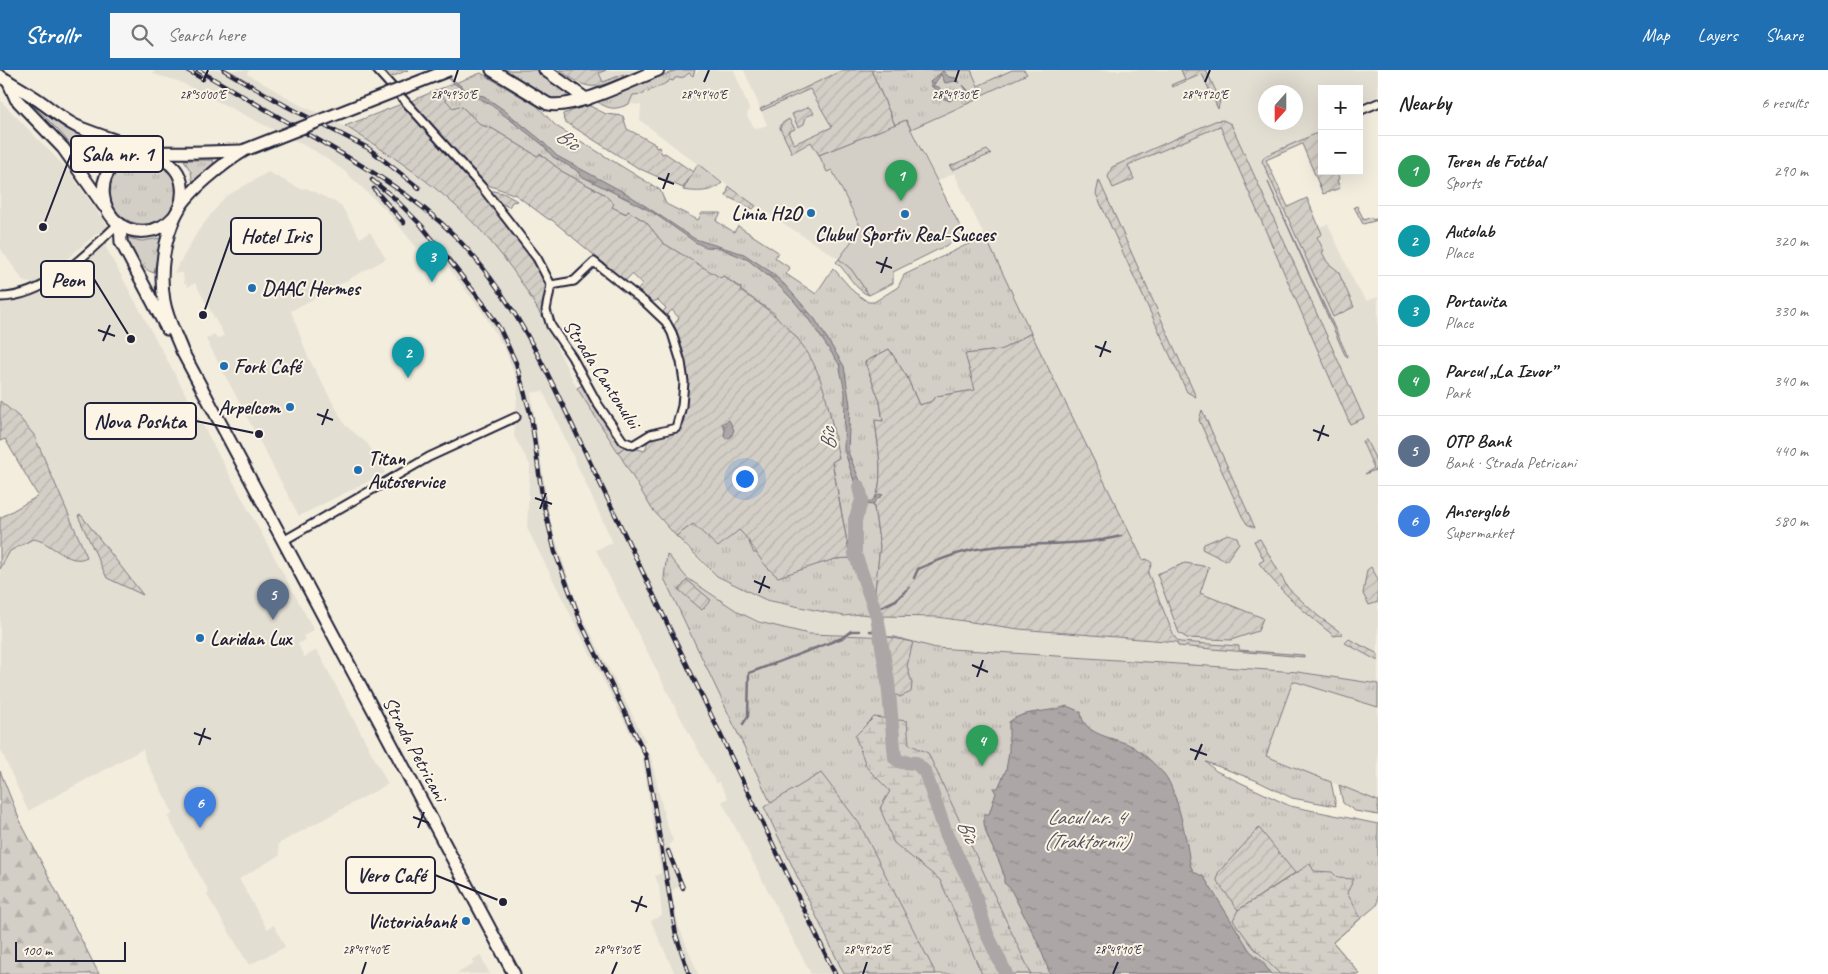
<!DOCTYPE html>
<meta charset="utf-8">
<style>
body{margin:0;font-family:Caveat,sans-serif;background:#f6f6f6;color:#222}
.controls{position:absolute;right:15px;top:15px;display:grid;overflow:hidden;border-radius:0px;box-shadow:0 5px 20px #0002}
.controls button{width:45px;height:45px;display:grid;place-items:center;padding:0;border:0;border-bottom:1px solid #e0e0e0;background:#fff;color:#222;font:25px sans-serif}
.compass{position:absolute;left:1258px;top:15px;width:45px;height:45px;border-radius:50%;background:#fff;box-shadow:0 5px 20px #0002;rotate:201deg}
.scale{position:absolute;left:15px;bottom:12px;width:111px;box-sizing:border-box;padding-left:5px;border:2px solid #22223b;border-top:0;font-size:14px;line-height:18px;white-space:nowrap;color:#22223b;-webkit-text-stroke:4px #fcf5e5;paint-order:stroke}
.you{position:absolute;left:744px;top:408px;width:18px;height:18px;margin:-12px;border:4px solid #fff;border-radius:50%;background:#1a73e8;box-shadow:0 0 0 8px #1a73e833}
.badge{display:grid;place-items:center;width:32px;height:32px;border-radius:50%;background:#1f6fb2;color:#fff;font-size:16px;font-weight:700}
.pin{position:absolute;translate:-50% -41px;filter:drop-shadow(0 1px 2px #0008)}
.pin::after{content:'';position:absolute;top:26px;width:18px;height:15px;background:inherit;clip-path:polygon(0 0,100% 0,50% 100%)}
.list{margin:0;padding:0;list-style:none}
h2{display:flex;justify-content:space-between;align-items:center;height:65px;margin:0;padding:0 20px;font-size:21px}
h2 small{font-size:16px;font-weight:400;color:#767676}
.list li{display:grid;grid-template-columns:32px 1fr auto;gap:15px;align-items:center;box-sizing:border-box;height:70px;padding:0 20px;border-top:1px solid #e0e0e0}
.list b{display:block;font-size:19px;white-space:nowrap}
.list p{margin:0;font-size:16px;white-space:nowrap;color:#767676}
.list em{font-size:16px;font-style:normal;color:#767676}
.icon{flex:none;width:28px;height:28px;fill:none;stroke:currentColor;stroke-width:2;stroke-linecap:round;stroke-linejoin:round}
.map{position:relative;flex:none;width:1378px;height:904px;overflow:hidden}
header{display:flex;align-items:center;gap:30px;box-sizing:border-box;height:70px;padding:0 25px;background:#1f6fb2;color:#fff}
header strong{font-size:24px}
nav{display:flex;gap:28px;margin-inline-start:auto;font-size:18px}
.search{width:350px;height:45px;background:#f6f6f6;display:flex;align-items:center;gap:12px;box-sizing:border-box;padding:0 18px;border-radius:0px;color:#767676;font-size:19px}
main{display:flex}
aside{flex:1;background:#fff}
.map>svg:first-child{display:block}
</style>
<header>
<strong>Strollr</strong>
<div class="search"><svg class="icon" aria-label="search" viewBox="0 0 24 24"><circle cx="10" cy="10" r="6"/><path d="M15 15l6 6"/></svg>Search here</div>
<nav><a>Map</a><a>Layers</a><a>Share</a></nav>
</header>
<main>
<div class="map">
<svg width="1378" height="904" viewBox="0 0 1378 904">
<defs>
<pattern id="grass-tufts" width="24" height="20" patternUnits="userSpaceOnUse" patternTransform="scale(1.25)"><rect width="24" height="20" fill="#d4cfc6"/><path d="M3 7l-1-3M5 7V3M7 7l1-3M15 17l-1-3M17 17v-4M19 17l1-3" fill="none" stroke="#b6b1ab"/></pattern>
<pattern id="forest-firs" width="22" height="20" patternUnits="userSpaceOnUse" patternTransform="scale(1.25)"><rect width="22" height="20" fill="#d4cfc6"/><path d="M5 1l3.5 6h-7zM16 11l3.5 6h-7z" fill="#b6b1ab"/></pattern>
<pattern id="wetland-marsh" width="20" height="14" patternUnits="userSpaceOnUse" patternTransform="scale(1.25)"><rect width="20" height="14" fill="#d4cfc6"/><path d="M1 5h8M5 5V1M11 12h8M15 12V8" fill="none" stroke="#b6b1ab"/></pattern>
<pattern id="garden-furrows" width="10" height="10" patternUnits="userSpaceOnUse" patternTransform="scale(1.25)"><rect width="10" height="10" fill="#d4cfc6"/><path d="M-1 1l2-2M0 10L10 0M9 11l2-2" fill="none" stroke="#b6b1ab"/></pattern>
<pattern id="water-ripples" width="26" height="14" patternUnits="userSpaceOnUse" patternTransform="scale(1.25)"><rect width="26" height="14" fill="#aca7a6"/><path d="M2 4q2-2 4 0t4 0M15 11q2-2 4 0t4 0" fill="none" stroke="#8c8888"/></pattern>
</defs>
<rect width="100%" height="100%" fill="#f3edde"/>
<filter id="ink" filterUnits="userSpaceOnUse"><feTurbulence type="fractalNoise" baseFrequency=".02" numOctaves="2"/><feDisplacementMap in="SourceGraphic" scale="10" xChannelSelector="R" yChannelSelector="G"/><feConvolveMatrix kernelMatrix="1 2 1 2 8 2 1 2 1" color-interpolation-filters="sRGB"/></filter>
<g filter="url(#ink)">
<g fill="#e3ded2" fill-rule="evenodd">
<path d="M155 0H249L247 4 256 9 300 35 332 49 402 92 459 138 499 180 536 236 577 318 658 447 696 488 717 506 766 530 844 546 860 544 873 545 875 566 809 564 781 559 740 543 687 508 668 485 664 508 852 904H811L722 732 728 728 719 712 716 713 676 639 596 480 613 473 543 321 531 323 550 452 579 540 646 672 634 671 527 458 530 395 514 366 518 314 506 281 484 244 428 171 417 178 385 139 343 100 315 81 178 11 153 4Z"/>
<path d="M606 0H633V4L622 8 623 5 602 12 599 3Z"/>
<path d="M699 0H734L749 39 747 46 755 59 767 55 744 0H1378V26L1359 34V19H1322V92L1312 97 1302 74 1266 90 1288 137 1307 128 1319 157 1328 154 1356 216 1364 227 1367 231 1378 227V614L1298 602 936 578 895 567 883 566 879 546 937 547 1019 559 1177 572 1142 492 954 103 938 111 907 50 828 102 831 100 861 158 839 189 758 137 689 88 640 50 641 35 629 34 633 25 689 3 693 6ZM1266 22H1296V52H1266Z"/>
<path d="M0 30 67 99 109 158 96 164 54 200 48 210 39 214 24 212 0 178Z"/>
<path d="M268 102 301 119 306 118 341 135 360 168 370 162 386 189 291 241 308 287 345 355 368 374 385 403 299 446 206 269 214 264 217 269 224 265 195 213 188 217 186 213 184 214 183 203H174L198 161 225 127Z"/>
<path d="M104 174 314 560 303 566 305 570 298 574 304 587 317 580 388 714 278 774 280 785 239 809 267 859 274 855 285 877 249 895 207 825 209 822 168 747 173 743 145 689 143 679 28 741 0 678V448L38 426 5 369 0 371V232H14L41 222 50 221 88 184Z"/>
<path d="M1293 611 1378 637V731L1266 686Z"/>
<path d="M650 683 665 749 673 771 669 774 683 814 671 821 679 857 698 904H675L651 851 662 845 659 816 655 806 661 803 642 686Z"/>
<path d="M480 885 490 904H456L474 894 472 890Z"/>
</g>
<g fill="url(#grass-tufts)" stroke="#7b7880">
<path d="M382 0H408L389 8Z"/>
<path d="M502 0H536L567 21 566 28 564 30 551 29Z"/>
<path d="M677 0H695L693 6 689 3 684 7 675 8 673 11 670 10C663 16 655 17 648 22L645 21 644 24 633 25 629 34C615 40 610 40 596 31Z"/>
<path d="M871 0H971L978 16 1012 0H1024L1027 4 982 25 978 29 911 59 906 50 895 55Z"/>
<path d="M481 3 537 36 556 56 660 120 666 134 698 150 702 143H721L716 151 734 162 738 156 778 182 775 188 790 198 786 204 816 224 833 198 854 222 868 232H874L898 217 904 205 985 166 1031 263 1001 280 966 284 976 320 937 326 930 332 919 335 907 307 889 279 865 292 880 332 883 352 875 351C877 371 886 416 873 431L880 476 875 521 879 546 860 544 844 546 766 530 717 506 676 466 693 454 739 460 746 466 754 483 835 489 850 488 832 391 839 387 774 243 740 220 741 218 723 206 721 209 663 173 646 152 628 141 627 144 611 137 604 124 563 102 540 84 537 86 493 59 481 55 462 37 453 39 437 20Z"/>
<path d="M32 31 65 57 116 79 104 87 93 102 61 63 31 33Z"/>
<circle cx="143" cy="121" r="33"/>
<path d="M184 90H213L214 94 193 114 191 102Z"/>
<path d="M698 94 722 113C712 123 696 122 683 120Z"/>
<path d="M127 168 142 171 161 168 154 203C139 199 132 181 127 168Z"/>
<path d="M839 189 851 198 869 225C855 221 848 202 836 192Z"/>
<path d="M582 315 598 344 611 358 615 369 626 376 618 382 577 318Z"/>
<path d="M667 484 687 508 740 543 759 552 809 564 895 567 936 578 1298 602 1378 614V637L1293 611 1266 686 1331 712 1336 736 1292 728 1255 710 1206 692 1216 701 1290 736 1378 754V834L1333 872 1360 904H852L664 508Z"/>
<path d="M1339 715 1378 731V745L1355 741 1343 733Z"/>
</g>
<path fill="url(#forest-firs)" stroke="#7b7880" d="M0 701 20 751 99 904H0Z"/>
<g fill="url(#wetland-marsh)" stroke="#7b7880">
<path d="M874 647 907 651 909 674 928 683 1031 904H982L940 810 894 773 880 738 890 721 867 698 855 666Z"/>
<path d="M821 703 859 753 936 904H844L764 737Z"/>
<path d="M1310 794 1314 801 1332 802 1338 808 1354 809 1347 823 1361 848 1333 872 1360 904H1280L1253 877 1233 850 1238 840Z"/>
</g>
<g fill="url(#garden-furrows)" stroke="#7b7880">
<path d="M559 0H606L599 3 603 12 624 4 622 8C589 21 588 19 559 0Z"/>
<path d="M843 0H871L895 55 819 85 811 72 792 83 780 58 781 54 789 49 795 59 788 62 794 74 832 57 810 19 761 41 760 39Z"/>
<path d="M1181 0H1206L1220 30 1218 39 1202 4 1172 17 1171 15 1185 9Z"/>
<path d="M437 20 453 38 458 36 462 37 481 55 493 59 537 86 540 84 563 102 604 124 614 134 612 137 626 144 628 141 646 152 663 173 721 208 723 206 741 219 740 221C773 241 805 268 819 306 829 331 833 361 839 388L832 392 850 488 835 489 778 507C756 490 756 476 739 460L718 477 693 454 676 466 652 439 618 382 626 376 645 381C646 378 647 373 648 370 654 359 674 365 682 361L687 332 686 310 684 290 678 270 680 268 674 255 679 248 672 240 667 245 663 242 666 238 658 230 650 233 636 222 643 214 632 204 625 211 552 150 548 149 516 125 485 114 411 31Z"/>
<path d="M404 33 490 130 529 184 544 209 546 221 542 247C491 154 433 111 345 56Z"/>
<path d="M588 35 606 44 623 46 627 59C637 64 646 69 655 74L656 78 659 77 662 84 665 83 693 102 683 118 638 98 564 51 563 44Z"/>
<path d="M809 37 814 43 806 47 804 54 798 57 792 44Z"/>
<path d="M1223 50 1231 54 1364 348 1350 354 1220 56 1128 95 1134 109 1113 118 1108 107 1112 97 1215 51Z"/>
<path d="M1322 61V101H1337L1339 109 1337 110 1340 118 1323 124 1302 74 1266 90 1288 137 1307 128 1322 164 1317 167 1324 181 1322 182 1327 192 1338 201 1354 237 1333 247 1262 91 1265 86Z"/>
<path d="M987 80 991 84 952 100 950 96Z"/>
<path d="M1099 110 1196 327 1187 322 1096 124Z"/>
<path d="M1268 112 1348 287 1345 285Z"/>
<path d="M729 116 731 118 756 136 753 139 726 126Z"/>
<path d="M488 120 503 123 517 131 512 132 509 137 502 134Z"/>
<path d="M1357 136 1364 150 1371 147 1373 150 1378 148V150L1363 154 1354 137Z"/>
<path d="M1031 263 1143 490 1147 489 1152 493 1148 503 1175 568 1180 572 1239 576V580L1304 585V587L1178 576 1177 572 1019 559 937 547 879 546 875 521 880 476 873 431C886 416 877 370 875 350L883 351 880 332 865 292 889 279 907 307 919 335 930 332 937 326 975 320 965 284 1001 280Z"/>
<path d="M0 331 19 347 34 365 87 487C68 497 51 471 33 469L10 481 0 499V448L38 426 5 369 0 371Z"/>
<path d="M1202 340 1255 458 1247 454 1242 446 1199 350Z"/>
<path d="M1366 370 1378 394V399L1365 404 1374 398 1362 371Z"/>
<path d="M81 445 143 525 107 508 78 446Z"/>
<path d="M1228 464 1237 467 1239 473 1226 491 1202 479 1204 474Z"/>
<path d="M1260 469 1288 518 1318 546 1343 564 1334 566C1307 544 1280 522 1259 493L1264 490 1254 471Z"/>
<path d="M1185 493 1209 497 1200 523 1263 548 1258 561 1231 570 1187 568 1179 563 1157 504Z"/>
<path d="M1371 497 1378 509V532L1369 535 1363 524 1367 500Z"/>
<path d="M687 510 711 530 702 540 679 520Z"/>
<path d="M883 566 913 572 907 596 912 613 911 622 900 627 895 624Z"/>
<path d="M1349 569 1378 584V591L1345 573Z"/>
<path d="M1259 758 1295 803 1238 840 1217 811 1218 803Z"/>
</g>
<path fill="#d4cfc6" stroke="#7b7880" d="M906 50 965 166 893 202V213L869 225 851 199 839 189 861 158 832 100 827 102 819 85Z"/>
<g fill="url(#water-ripples)" stroke="#75727b">
<path d="M436 0H441L471 24 484 26 504 40 541 70 557 86 629 125 695 169 744 184 771 202 785 215 815 249 844 296 850 335 848 382 866 425V431L870 432 880 424 883 425 875 431 873 435 861 434 844 379 845 322 839 294 807 247 793 230 772 209 748 190 720 178 705 177 695 172 652 142 581 106 576 100 553 87 543 75 487 32 470 25Z"/>
<path d="M943 1 949 7 956 8 959 13 956 11 945 13 941 4 933 16 939 17 944 27 948 28 953 22 966 24 967 21 963 15 970 22 966 27H955L950 31 942 28 939 21 932 17 930 12Z"/>
<path d="M729 350 734 360 731 367 726 369 724 366 725 360 722 354Z"/>
<path d="M1067 636 1081 642C1082 666 1115 667 1132 676 1143 683 1155 694 1164 704 1177 719 1188 775 1190 795L1194 802 1204 807 1250 881 1262 891 1271 904H1050L1039 875 1010 818 1004 813C1005 790 981 769 984 744H989L996 723 993 718H998L1006 700 1009 682V652C1022 640 1048 643 1067 636Z"/>
</g>
<g fill="none" stroke-linecap="round" stroke-linejoin="round">
<g stroke="#75727b" stroke-width="2.5">
<path d="M914 508 918 499C940 489 967 479 991 477 1035 472 1078 477 1121 466"/>
<path d="M875 540 896 530 909 518"/>
<path d="M870 561 880 562"/>
<path d="M743 654 748 646 749 603 842 568 851 561H859"/>
</g>
<path stroke="#aca7a6" stroke-width="14" d="M859 417 862 430 855 450V484L877 546 888 612 895 688 901 692 916 693 925 702 947 766 972 815 987 864 1006 904"/>
<defs>
<g id="street">
<path d="M377 0 482 117 537 188 551 215 546 240 551 256 572 287 597 333 623 371 633 375 651 364 676 358 682 336 684 312 681 292 672 263 666 252 647 234 594 192 574 211 551 215"/>
<path d="M1359 41 1378 33"/>
<path d="M0 227C46 227 88 183 119 153"/>
<path d="M283 471 429 387 516 347"/>
</g>
<g id="primary">
<path d="M492 0 548 34C574 40 632 10 658 0"/>
<path d="M545 0 586 29"/>
<path d="M0 6C10 13 22 19 32 26 47 35 60 48 76 56 101 68 162 81 175 99 184 110 184 126 179 139 174 149 164 157 153 160 96 174 77 79 155 82 185 83 213 82 242 81"/>
<path d="M8 11 16 29 63 78 104 136"/>
<path d="M245 80C225 92 188 121 177 142 164 169 159 202 164 231 167 249 176 265 182 281L514 904"/>
<path d="M120 154 121 172 167 259"/>
</g>
</defs>
<use href="#street" stroke="#22223b" stroke-width="11"/>
<use href="#primary" stroke="#22223b" stroke-width="15"/>
<use href="#street" stroke="#fcf5e5" stroke-width="7"/>
<use href="#primary" stroke="#fcf5e5" stroke-width="11"/>
<defs>
<g id="rail">
<path d="M187 0 203 9"/>
<path d="M198 0C234 21 270 42 306 63 358 93 412 123 455 166 499 211 529 265 556 321L835 904"/>
<path d="M224 0 286 36 368 78 419 118"/>
<path d="M372 110 393 127 421 155 483 233 500 259 516 293 531 346 543 432 555 482 582 555 646 686 676 865 689 904"/>
<path d="M374 119 404 153"/>
<path d="M668 781 683 818"/>
</g>
</defs>
<use href="#rail" stroke="#22223b" stroke-width="4.5"/>
<use href="#rail" stroke="#fcf5e5" stroke-width="2.5" stroke-dasharray="8" stroke-linecap="butt"/>
<defs>
<path id="primary-bridge" d="M245 80 449 0"/>
</defs>
<use href="#primary-bridge" stroke="#22223b" stroke-width="15" stroke-linecap="butt"/>
<use href="#primary-bridge" stroke="#fcf5e5" stroke-width="11"/>
</g>
</g>
<path fill="none" stroke="#22223b" stroke-width="2" d="M203 12 208 0M454 12 458 0M704 12 709 0M955 12 959 0M1205 12 1210 0M658 108 674 114M663 119 669 103M876 192 892 198M881 203 887 187M98 260 115 266M103 271 110 255M1095 276 1111 282M1100 287 1106 271M317 344 333 350M322 355 328 339M1313 360 1329 366M1318 371 1324 355M535 428 552 434M540 439 546 423M754 511 770 518M759 523 765 506M972 595 988 602M977 607 983 590M194 663 211 669M199 675 205 658M1190 679 1207 685M1195 690 1202 674M413 747 429 753M418 758 424 742M631 831 647 837M636 842 642 826M362 904 366 892M612 904 617 892M863 904 867 892M1113 904 1118 892"/>
<g fill="#1f6fb2" stroke="#fcf5e5" stroke-width="2">
<circle cx="811" cy="143" r="5"/>
<circle cx="905" cy="144" r="5"/>
<circle cx="252" cy="218" r="5"/>
<circle cx="224" cy="296" r="5"/>
<circle cx="290" cy="337" r="5"/>
<circle cx="358" cy="400" r="5"/>
<circle cx="200" cy="568" r="5"/>
<circle cx="466" cy="851" r="5"/>
</g>
<g text-anchor="middle" dominant-baseline="central" stroke-width="4" stroke-linejoin="round" paint-order="stroke">
<g font-size="20" font-weight="bold" fill="#22223b" stroke="#fcf5e5" text-anchor="start">
<text x="801" y="143" text-anchor="end">Linia H2O</text>
<text x="905" y="164" text-anchor="middle">Clubul Sportiv Real-Succes</text>
<text x="262" y="218">DAAC Hermes</text>
<text x="234" y="296">Fork Café</text>
<text x="280" y="337" text-anchor="end">Arpelcom</text>
<text x="368" y="388">Titan<tspan x="368" dy="23">Autoservice</tspan></text>
<text x="210" y="568">Laridan Lux</text>
<text x="456" y="851" text-anchor="end">Victoriabank</text>
</g>
<g font-size="20" fill="#22223b" stroke="#fcf5e5">
<text transform="translate(602 304) rotate(57)">Strada Cantonului</text>
<text transform="translate(415 679) rotate(62)">Strada Petricani</text>
</g>
<g font-size="21" font-style="italic" fill="#525160" stroke="#fcf5e5">
<text transform="translate(568 69) rotate(35)">Bîc</text>
<text transform="translate(828 369) rotate(-93)">Bîc</text>
<text x="1086" y="747">Lacul nr. 4<tspan x="1086" dy="24">(Traktornîi)</tspan></text>
<text transform="translate(968 761) rotate(66)">Bîc</text>
</g>
</g>
<g font-size="12" text-anchor="middle" fill="#22223b" stroke="#fcf5e5" stroke-width="4" stroke-linejoin="round" paint-order="stroke">
<text x="203" y="29">28°50'00"E</text>
<text x="454" y="29">28°49'50"E</text>
<text x="704" y="29">28°49'40"E</text>
<text x="955" y="29">28°49'30"E</text>
<text x="1205" y="29">28°49'20"E</text>
<text x="366" y="884">28°49'40"E</text>
<text x="617" y="884">28°49'30"E</text>
<text x="867" y="884">28°49'20"E</text>
<text x="1118" y="884">28°49'10"E</text>
</g>
<path fill="none" stroke="#22223b" stroke-width="2" d="M43 157L71 84M203 245L231 166M131 269L94 209M259 364L196 351M503 832L435 805"/>
<g fill="#22223b" stroke="#fcf5e5" stroke-width="2">
<circle cx="43" cy="157" r="5"/>
<circle cx="203" cy="245" r="5"/>
<circle cx="131" cy="269" r="5"/>
<circle cx="259" cy="364" r="5"/>
<circle cx="503" cy="832" r="5"/>
</g>
<g fill="#fcf5e5" stroke="#22223b" stroke-width="2">
<rect x="71" y="66" width="92" height="36" rx="5"/>
<rect x="231" y="148" width="90" height="36" rx="5"/>
<rect x="41" y="191" width="53" height="36" rx="5"/>
<rect x="85" y="333" width="111" height="36" rx="5"/>
<rect x="346" y="787" width="89" height="36" rx="5"/>
</g>
<g font-size="21" text-anchor="middle" font-weight="bold" fill="#22223b">
<text x="117" y="91">Sala nr. 1</text>
<text x="276" y="173">Hotel Iris</text>
<text x="68" y="217">Peon</text>
<text x="140" y="358">Nova Poshta</text>
<text x="391" y="812">Vero Café</text>
</g>
</svg>
<div class="controls">
<button>+</button>
<button>−</button>
</div>
<svg class="compass" viewBox="-18 -18 36 36"><path d="M0-13l5 13h-10z" fill="#e53935"/><path d="M0 13l5-13h-10z" fill="#767676"/></svg>
<div class="scale">100 m</div>
<div class="you"></div>
<div class="pin badge" style="left:901px;top:131px;background:#2e9e5b">1</div>
<div class="pin badge" style="left:408px;top:308px;background:#0f9aa8">2</div>
<div class="pin badge" style="left:432px;top:212px;background:#0f9aa8">3</div>
<div class="pin badge" style="left:982px;top:696px;background:#2e9e5b">4</div>
<div class="pin badge" style="left:273px;top:550px;background:#5c6f8a">5</div>
<div class="pin badge" style="left:200px;top:758px;background:#3f7fe0">6</div>
</div>
<aside>
<h2>Nearby<small>6 results</small></h2>
<ul class="list">
<li><span class="badge" style="background:#2e9e5b">1</span><div><b>Teren de Fotbal</b><p>Sports</p></div><em>290 m</em></li>
<li><span class="badge" style="background:#0f9aa8">2</span><div><b>Autolab</b><p>Place</p></div><em>320 m</em></li>
<li><span class="badge" style="background:#0f9aa8">3</span><div><b>Portavita</b><p>Place</p></div><em>330 m</em></li>
<li><span class="badge" style="background:#2e9e5b">4</span><div><b>Parcul „La Izvor”</b><p>Park</p></div><em>340 m</em></li>
<li><span class="badge" style="background:#5c6f8a">5</span><div><b>OTP Bank</b><p>Bank · Strada Petricani</p></div><em>440 m</em></li>
<li><span class="badge" style="background:#3f7fe0">6</span><div><b>Anserglob</b><p>Supermarket</p></div><em>580 m</em></li>
</ul>
</aside>
</main>
